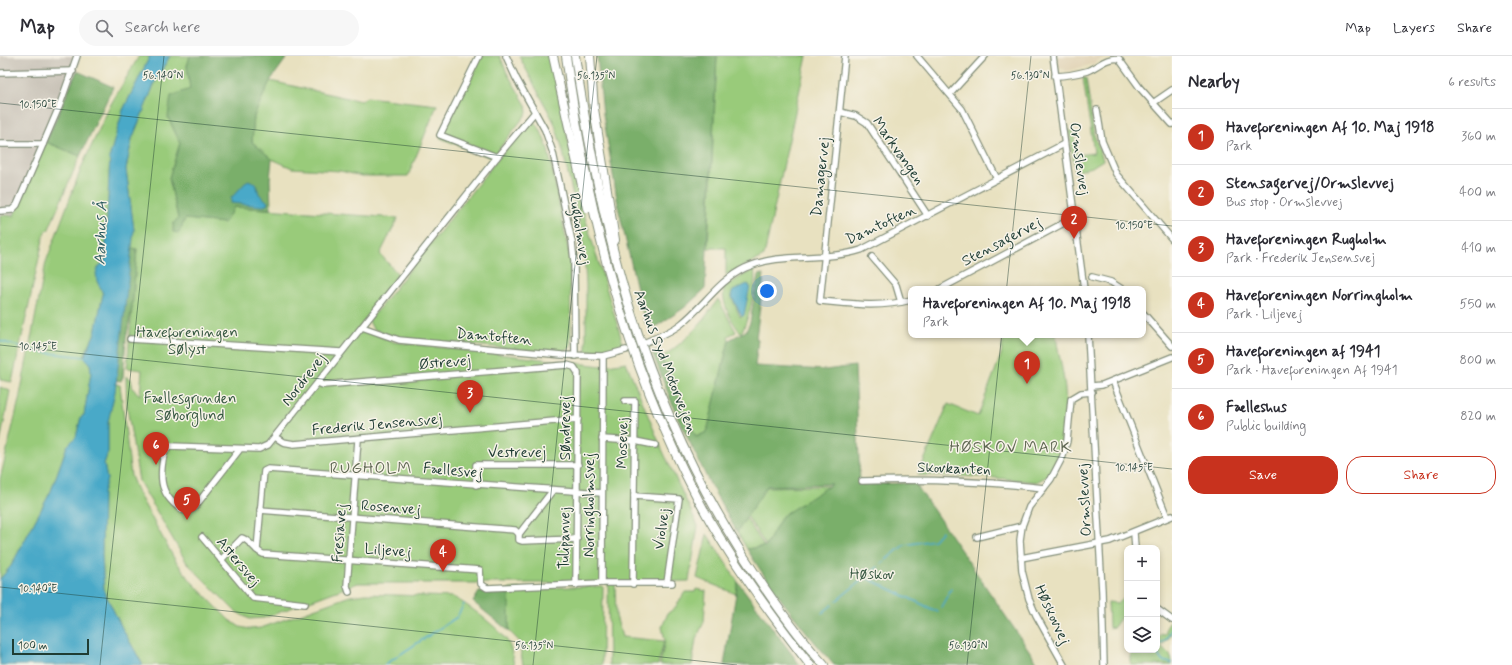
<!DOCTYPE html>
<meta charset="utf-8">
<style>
body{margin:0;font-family:Mynerve,sans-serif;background:#f7f7f7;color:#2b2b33}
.controls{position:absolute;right:12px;bottom:12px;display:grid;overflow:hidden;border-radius:8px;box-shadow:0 2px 6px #0003}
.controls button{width:36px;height:36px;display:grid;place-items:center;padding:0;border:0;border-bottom:1px solid #e1e1e2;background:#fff;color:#2b2b33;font:20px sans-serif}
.scale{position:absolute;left:12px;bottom:10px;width:77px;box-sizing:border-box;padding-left:4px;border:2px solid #1f3d34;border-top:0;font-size:11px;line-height:14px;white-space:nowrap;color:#1f3d34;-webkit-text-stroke:3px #f7f3e8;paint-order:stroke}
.you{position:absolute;left:767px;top:235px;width:14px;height:14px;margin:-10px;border:3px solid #fff;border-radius:50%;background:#1a73e8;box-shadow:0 0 0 6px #1a73e833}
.badge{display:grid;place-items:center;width:26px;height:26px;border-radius:50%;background:#c8321e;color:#fff;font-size:13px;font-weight:700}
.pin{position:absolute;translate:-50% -33px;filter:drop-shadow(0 1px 2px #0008)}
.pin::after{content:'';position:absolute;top:21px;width:14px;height:12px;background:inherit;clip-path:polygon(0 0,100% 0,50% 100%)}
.popup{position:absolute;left:908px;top:230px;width:238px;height:52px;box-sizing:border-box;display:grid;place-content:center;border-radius:8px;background:#fff;filter:drop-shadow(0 1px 3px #0005);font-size:13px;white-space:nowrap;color:#7c7c81}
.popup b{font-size:15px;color:#2b2b33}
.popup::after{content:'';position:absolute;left:50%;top:100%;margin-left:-8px;border:8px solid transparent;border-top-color:#fff}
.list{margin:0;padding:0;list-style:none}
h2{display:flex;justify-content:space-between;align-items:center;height:52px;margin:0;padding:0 16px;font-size:17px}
h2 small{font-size:13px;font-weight:400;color:#7c7c81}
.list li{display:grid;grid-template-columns:26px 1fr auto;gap:12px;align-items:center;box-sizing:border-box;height:56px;padding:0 16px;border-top:1px solid #e1e1e2}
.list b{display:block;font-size:15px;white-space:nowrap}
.list p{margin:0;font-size:13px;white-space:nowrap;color:#7c7c81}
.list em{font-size:13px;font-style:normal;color:#7c7c81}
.actions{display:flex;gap:8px;padding:12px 16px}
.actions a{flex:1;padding:9px 0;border:1px solid #c8321e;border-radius:16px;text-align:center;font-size:14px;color:#c8321e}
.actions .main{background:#c8321e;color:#fff}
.icon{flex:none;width:22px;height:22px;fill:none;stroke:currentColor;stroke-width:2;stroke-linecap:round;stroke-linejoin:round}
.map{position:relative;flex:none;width:1172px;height:609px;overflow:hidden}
header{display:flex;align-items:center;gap:24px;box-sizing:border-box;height:56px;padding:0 20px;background:#fff;border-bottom:1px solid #e1e1e2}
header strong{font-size:19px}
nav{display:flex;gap:22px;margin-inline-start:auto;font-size:14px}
.search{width:280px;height:36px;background:#f7f7f7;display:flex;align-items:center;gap:10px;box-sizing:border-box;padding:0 14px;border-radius:22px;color:#7c7c81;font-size:15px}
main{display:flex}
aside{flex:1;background:#fff}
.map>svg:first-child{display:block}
</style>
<header>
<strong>Map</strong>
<div class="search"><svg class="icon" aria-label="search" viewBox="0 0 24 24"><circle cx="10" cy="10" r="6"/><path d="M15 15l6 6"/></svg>Search here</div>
<nav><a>Map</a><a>Layers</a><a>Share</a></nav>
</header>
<main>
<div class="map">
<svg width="1172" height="609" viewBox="0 0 1172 609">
<rect width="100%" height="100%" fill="#f7f3e8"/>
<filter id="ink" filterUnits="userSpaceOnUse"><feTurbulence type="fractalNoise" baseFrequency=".025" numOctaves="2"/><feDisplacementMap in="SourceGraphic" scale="8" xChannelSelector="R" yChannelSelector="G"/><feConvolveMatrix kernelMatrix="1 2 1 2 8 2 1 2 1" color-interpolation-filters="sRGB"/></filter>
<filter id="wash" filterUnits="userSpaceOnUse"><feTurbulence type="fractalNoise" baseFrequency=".012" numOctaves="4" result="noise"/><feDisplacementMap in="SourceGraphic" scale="16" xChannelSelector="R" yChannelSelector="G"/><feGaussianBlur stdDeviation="0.9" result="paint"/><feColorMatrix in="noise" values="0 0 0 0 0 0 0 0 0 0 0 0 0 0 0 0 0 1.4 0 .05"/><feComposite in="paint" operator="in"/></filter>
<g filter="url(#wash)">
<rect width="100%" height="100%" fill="#e8e1c0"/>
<path fill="#e1d3b5" d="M1057 0H1105L1093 8 1067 15 1058 10Z"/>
<path fill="#c9c3b8" d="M0 0H80L77 15 14 159 0 158Z"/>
<g fill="#99cb7a" stroke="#5c8457" fill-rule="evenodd">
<path d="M139 0H150L123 54 110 99 105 206 99 210 97 225 103 238 95 277 84 300 90 307 91 317 84 359 81 361 76 381 67 390 51 435 11 510 0 523V423L19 344 46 206 82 110 111 48Z"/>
<path d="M170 0H190L187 10 190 33 168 61 180 87 169 122 178 162 224 167 234 151 398 162 380 198 398 218 359 272 394 286 602 310 626 306 661 391 698 470 689 525 615 527 616 560 622 581 664 585 658 609H609L608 527H358L264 562 249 563 235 555 187 507 139 425 127 351 126 320 131 323 133 333 140 339 142 314 127 312 137 193 131 192 134 174 126 113 132 83 156 24Z"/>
<path d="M481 0H500L507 17 526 49 527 57 492 102 440 82Z"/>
<path d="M519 0H550L584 158 624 291 602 297 586 295V229L583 182 561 88 554 66Z"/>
<path d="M717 0H807L764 200 726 219V192H708Z"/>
<path d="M1083 22H1086L1094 78 1103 104 1092 111 1075 116 1069 75H1073L1077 99 1094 97Z"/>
<path d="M270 25 361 45 367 41 437 49 408 120H362L340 115 292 112 272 103 252 86 254 60Z"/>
<path d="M534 66 540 73 548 93 570 202 571 291 558 297 398 282 373 273 369 265 524 70Z"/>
<path d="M46 86 80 100 48 175 46 174 44 179 12 326 0 324V159L15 160 14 159Z"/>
<path d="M754 213C757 228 749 264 741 277 731 265 721 247 724 231ZM749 228 744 259 740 261 731 239Z"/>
<path d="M718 243 736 276 728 280 729 284 707 376 696 381 661 302C688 283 700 270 718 243Z"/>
<path d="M1004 279H1056C1057 292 1061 305 1063 318 1069 356 1066 385 1050 419L1036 426 986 421 918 419 948 348 978 360 1001 299Z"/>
<path d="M115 328 120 329 131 420 138 437 175 504 191 525 229 564 240 571 250 573 261 572 350 540 366 538 453 541C466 547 497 571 505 582 512 590 512 600 514 609H143L122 572 104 535 102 499 103 437 107 423 104 408 108 396V366Z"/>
<path d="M0 331 10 335 0 387Z"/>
<path d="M831 430 782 460 766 490 747 460 766 431Z"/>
<path d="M746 462 764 490 747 493 737 476Z"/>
<path d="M707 478 738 526 736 538 697 522Z"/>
<path d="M603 530 602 609H523L519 585 509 575 508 533Z"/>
<path d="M696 533 706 535 704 566 696 583 692 609H660L665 584 662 571 668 557 675 552 685 536H695Z"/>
<path d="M1127 540V553L1114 571 1109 572 1108 546 1117 547Z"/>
<path d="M1170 566 1172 567C1172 580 1169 583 1160 591 1168 596 1172 599 1172 609H1131V594H1157V584L1161 578 1163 579 1166 578V572Z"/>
</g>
<g fill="#7aaf6a" stroke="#4c764f">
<path d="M190 0H288L270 25 254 60 252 86 272 103 270 123 271 153 234 151 224 167 185 163 179 177 173 176V168L178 162 169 122 180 87 168 61 171 40 190 33 187 10Z"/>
<path d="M597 0H717L705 233 684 252 655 271 645 267 619 155 603 58Z"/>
<path d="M77 15 113 31 80 100 46 86Z"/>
<path d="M131 192 137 193 132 252 126 283 123 321 121 325 115 324Z"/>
<path d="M764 218 756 282 758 283 755 310 825 314 855 310 860 428 915 427 1039 609H834C803 573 772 534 747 493L766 490 782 460 832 428 767 430 737 476 710 428 677 360 652 296 658 294 696 381 707 376 729 284 746 275 750 267 758 219Z"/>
<path d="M738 526 800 609H724Z"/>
<path d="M479 536 509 538V575L473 546Z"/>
</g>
<g fill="#49a9c8" stroke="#34737e">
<path d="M150 0H170L156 24 132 83 126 113 134 174 115 336 108 366V396L104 408 107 423 103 437 102 499 104 535 122 572 143 609H0V523L11 510 51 435 67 390 76 381 81 361 84 359 91 317 90 307 84 301 95 277 103 238 97 225 96 217 99 210 105 206 110 99 123 54Z"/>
<path d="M248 124 256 127 259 138 268 146 267 149 263 150 231 147V142Z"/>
<path d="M747 228 750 230 744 259 742 261 731 239 733 235Z"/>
</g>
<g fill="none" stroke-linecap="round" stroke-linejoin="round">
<g stroke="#49a9c8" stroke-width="1.5">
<path d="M0 285 39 296 86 301"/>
<path d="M882 507 904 489 934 484 942 475"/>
<path d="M865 521 938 556"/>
<path d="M1157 531V535"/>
<path d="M836 545 878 511"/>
<path d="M941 551 951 533"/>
<path d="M822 557 832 549"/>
<path d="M1157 591 1167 583 1172 572"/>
<path d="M1155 594 1162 605 1172 607"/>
<path d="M384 609 457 561 464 548"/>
</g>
</g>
</g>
<g filter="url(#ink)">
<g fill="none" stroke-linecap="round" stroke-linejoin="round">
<defs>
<g id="minor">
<path d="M479 0 440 79 497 101"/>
<path d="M506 0 516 22 545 74 553 97 572 186 574 205 575 300"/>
<path d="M845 0 820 245C851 248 880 252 911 244"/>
<path d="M917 0 962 53 997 123"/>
<path d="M1053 0 1084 233"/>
<path d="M1119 3 1140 32 1172 68"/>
<path d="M0 17 73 15"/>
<path d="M1055 20C1066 20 1076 18 1087 15 1097 11 1108 0 1119 3"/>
<path d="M950 38 985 0"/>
<path d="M1153 47 1172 34"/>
<path d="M1097 54 1102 85 1116 118 1172 183"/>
<path d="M840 56 856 60 867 67 928 160"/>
<path d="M0 88H43"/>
<path d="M0 155 12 154 17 149 59 51 77 0"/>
<path d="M872 201 896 229 901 246"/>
<path d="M1092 221 1111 226 1122 233"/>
<path d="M940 233 1075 161"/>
<path d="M1143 257 1172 290"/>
<path d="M362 271 399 284 562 299 603 300 626 294"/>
<path d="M1088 279 1102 535 1104 609"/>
<path d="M130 283 341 296"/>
<path d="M646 286C658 281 671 276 681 268 704 250 718 225 745 212 782 195 823 206 861 194L1064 88"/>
<path d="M1113 325 1167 461"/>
<path d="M318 327 323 329 567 309 574 311 578 317 576 529"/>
<path d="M1092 330 1102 329 1172 301"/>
<path d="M625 345H635L633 528"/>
<path d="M275 381 283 386 294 388 578 363"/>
<path d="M602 383 635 385 655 389"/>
<path d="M240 393 194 452 188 455C179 455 167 442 164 433 160 424 161 397 169 390L259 393 268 389 497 101 535 56"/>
<path d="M862 425C924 423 982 425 1044 432"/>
<path d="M476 429V409H578"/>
<path d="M553 434 519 478V484L522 485 577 483"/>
<path d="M634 440 679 443 667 527"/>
<path d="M260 454 515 474 519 478"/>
<path d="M1134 477 1135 492"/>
<path d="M202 481 253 542 305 548"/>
<path d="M977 481 1022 470"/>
<path d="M257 494 264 415 268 413 602 437"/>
<path d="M1021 502 1110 485 1172 460"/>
<path d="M221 504 242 482C251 485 255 495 263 498L480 514 481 528 487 532 602 527H672"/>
<path d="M602 527 603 300"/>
<path d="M349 536 347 530 358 384"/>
<path d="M1157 553 1172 564"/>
<path d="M1064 609 1036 559 1029 543 1022 515 1020 484 1022 470 1029 451 1051 423 1063 400 1067 385 1071 343 1081 337 1092 336"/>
</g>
<g id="highway">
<path d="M553 0 587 152"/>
<path d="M566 0C588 158 623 300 698 443 729 502 769 556 810 609"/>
<path d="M575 0C602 182 644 344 744 501 768 538 794 576 824 609"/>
<path d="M590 0 594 53 615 184"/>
</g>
</defs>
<use href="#minor" stroke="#848f7a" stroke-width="8"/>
<use href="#highway" stroke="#848f7a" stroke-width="10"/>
<use href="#minor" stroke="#fff" stroke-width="5.5"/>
<use href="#highway" stroke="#fff" stroke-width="8"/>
</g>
</g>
<path fill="none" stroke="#1f3d34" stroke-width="1" stroke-opacity="0.45" d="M0 47 1172 170M0 289 1172 413M0 531 737 609M100 609 164 0M533 609 597 0M967 609 1031 0"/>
<g text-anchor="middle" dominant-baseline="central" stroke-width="3" stroke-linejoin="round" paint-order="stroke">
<g font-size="15" fill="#1f3d34" stroke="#f7f3e8">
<text transform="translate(898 95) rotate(55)">Markvangen</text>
<text transform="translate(1079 103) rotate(82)">Ormslevvej</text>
<text transform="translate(821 121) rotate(-84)">Damagervej</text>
<text transform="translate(881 169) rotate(-25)">Damtoften</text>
<text transform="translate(579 173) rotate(81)">Rugholmvej</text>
<text transform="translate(1002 186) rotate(-28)">Stensagervej</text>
<text transform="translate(494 281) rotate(5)">Damtoften</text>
<text transform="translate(665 306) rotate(69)">Aarhus Syd Motorvejen</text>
<text transform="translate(445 307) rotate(-5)">Østrevej</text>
<text transform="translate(304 324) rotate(-52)">Nordrevej</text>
<text transform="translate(377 369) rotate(-5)">Frederik Jensensvej</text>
<text transform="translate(566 372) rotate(-90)">Søndrevej</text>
<text transform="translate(623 387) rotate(-89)">Mosevej</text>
<text x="517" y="397">Vestrevej</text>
<text transform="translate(954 413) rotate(2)">Skovkanten</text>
<text transform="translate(453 415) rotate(5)">Fællesvej</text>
<text transform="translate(1085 444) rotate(-93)">Ormslevvej</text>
<text transform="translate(590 449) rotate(-90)">Norringholmsvej</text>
<text transform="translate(391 452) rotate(4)">Rosenvej</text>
<text transform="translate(662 473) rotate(-82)">Violvej</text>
<text transform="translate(340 477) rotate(-86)">Fresiavej</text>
<text transform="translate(565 482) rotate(-89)">Tulipanvej</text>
<text transform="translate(388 495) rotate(4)">Liljevej</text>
<text transform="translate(238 506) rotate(50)">Astersvej</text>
<text transform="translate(1052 559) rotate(65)">Høskovvej</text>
</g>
<g font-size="15" fill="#375942" stroke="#f7f3e8">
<text x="187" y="277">Haveforeningen<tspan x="187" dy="17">Sølyst</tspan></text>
<text x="190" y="343">Fællesgrunden<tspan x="190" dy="17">Søborglund</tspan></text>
<text x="872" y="519">Høskov</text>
</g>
<g font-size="16" font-style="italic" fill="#2c5d60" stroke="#f7f3e8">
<text transform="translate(101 177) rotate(-88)">Aarhus Å</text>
</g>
<g font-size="16" letter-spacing="1" fill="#606854" stroke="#f7f3e8">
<text x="1011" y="391">HØSKOV MARK</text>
<text x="371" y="412">RUGHOLM</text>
</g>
</g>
<g font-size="10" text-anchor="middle" fill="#1f3d34" stroke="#f7f3e8" stroke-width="3" stroke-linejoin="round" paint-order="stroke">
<text x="163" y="23">56.140°N</text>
<text x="596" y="23">56.135°N</text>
<text x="1030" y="23">56.130°N</text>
<text x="38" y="52">10.150°E</text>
<text x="1134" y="173">10.150°E</text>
<text x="38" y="294">10.145°E</text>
<text x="1134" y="415">10.145°E</text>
<text x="38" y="536">10.140°E</text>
<text x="534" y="593">56.135°N</text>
<text x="968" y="593">56.130°N</text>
</g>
</svg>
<div class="controls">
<button>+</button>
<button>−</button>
<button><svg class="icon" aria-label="layers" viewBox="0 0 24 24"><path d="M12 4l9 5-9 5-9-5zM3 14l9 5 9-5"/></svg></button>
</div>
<div class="scale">100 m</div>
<div class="you"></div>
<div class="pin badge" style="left:1027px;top:328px">1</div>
<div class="popup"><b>Haveforeningen Af 10. Maj 1918</b>Park</div>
<div class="pin badge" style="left:1074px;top:183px">2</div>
<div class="pin badge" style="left:470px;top:357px">3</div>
<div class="pin badge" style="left:443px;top:516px">4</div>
<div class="pin badge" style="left:187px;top:464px">5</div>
<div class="pin badge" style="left:156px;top:409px">6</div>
</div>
<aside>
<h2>Nearby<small>6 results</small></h2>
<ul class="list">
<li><span class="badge">1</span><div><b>Haveforeningen Af 10. Maj 1918</b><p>Park</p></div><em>360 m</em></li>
<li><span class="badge">2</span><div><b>Stensagervej/Ormslevvej</b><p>Bus stop · Ormslevvej</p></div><em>400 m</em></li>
<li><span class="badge">3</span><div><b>Haveforeningen Rugholm</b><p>Park · Frederik Jensensvej</p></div><em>410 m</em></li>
<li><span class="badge">4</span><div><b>Haveforeningen Norringholm</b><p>Park · Liljevej</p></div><em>550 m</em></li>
<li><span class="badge">5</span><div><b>Haveforeningen af 1941</b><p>Park · Haveforeningen Af 1941</p></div><em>800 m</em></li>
<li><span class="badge">6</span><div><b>Fælleshus</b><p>Public building</p></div><em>820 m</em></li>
</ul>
<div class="actions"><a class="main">Save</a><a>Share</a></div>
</aside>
</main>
